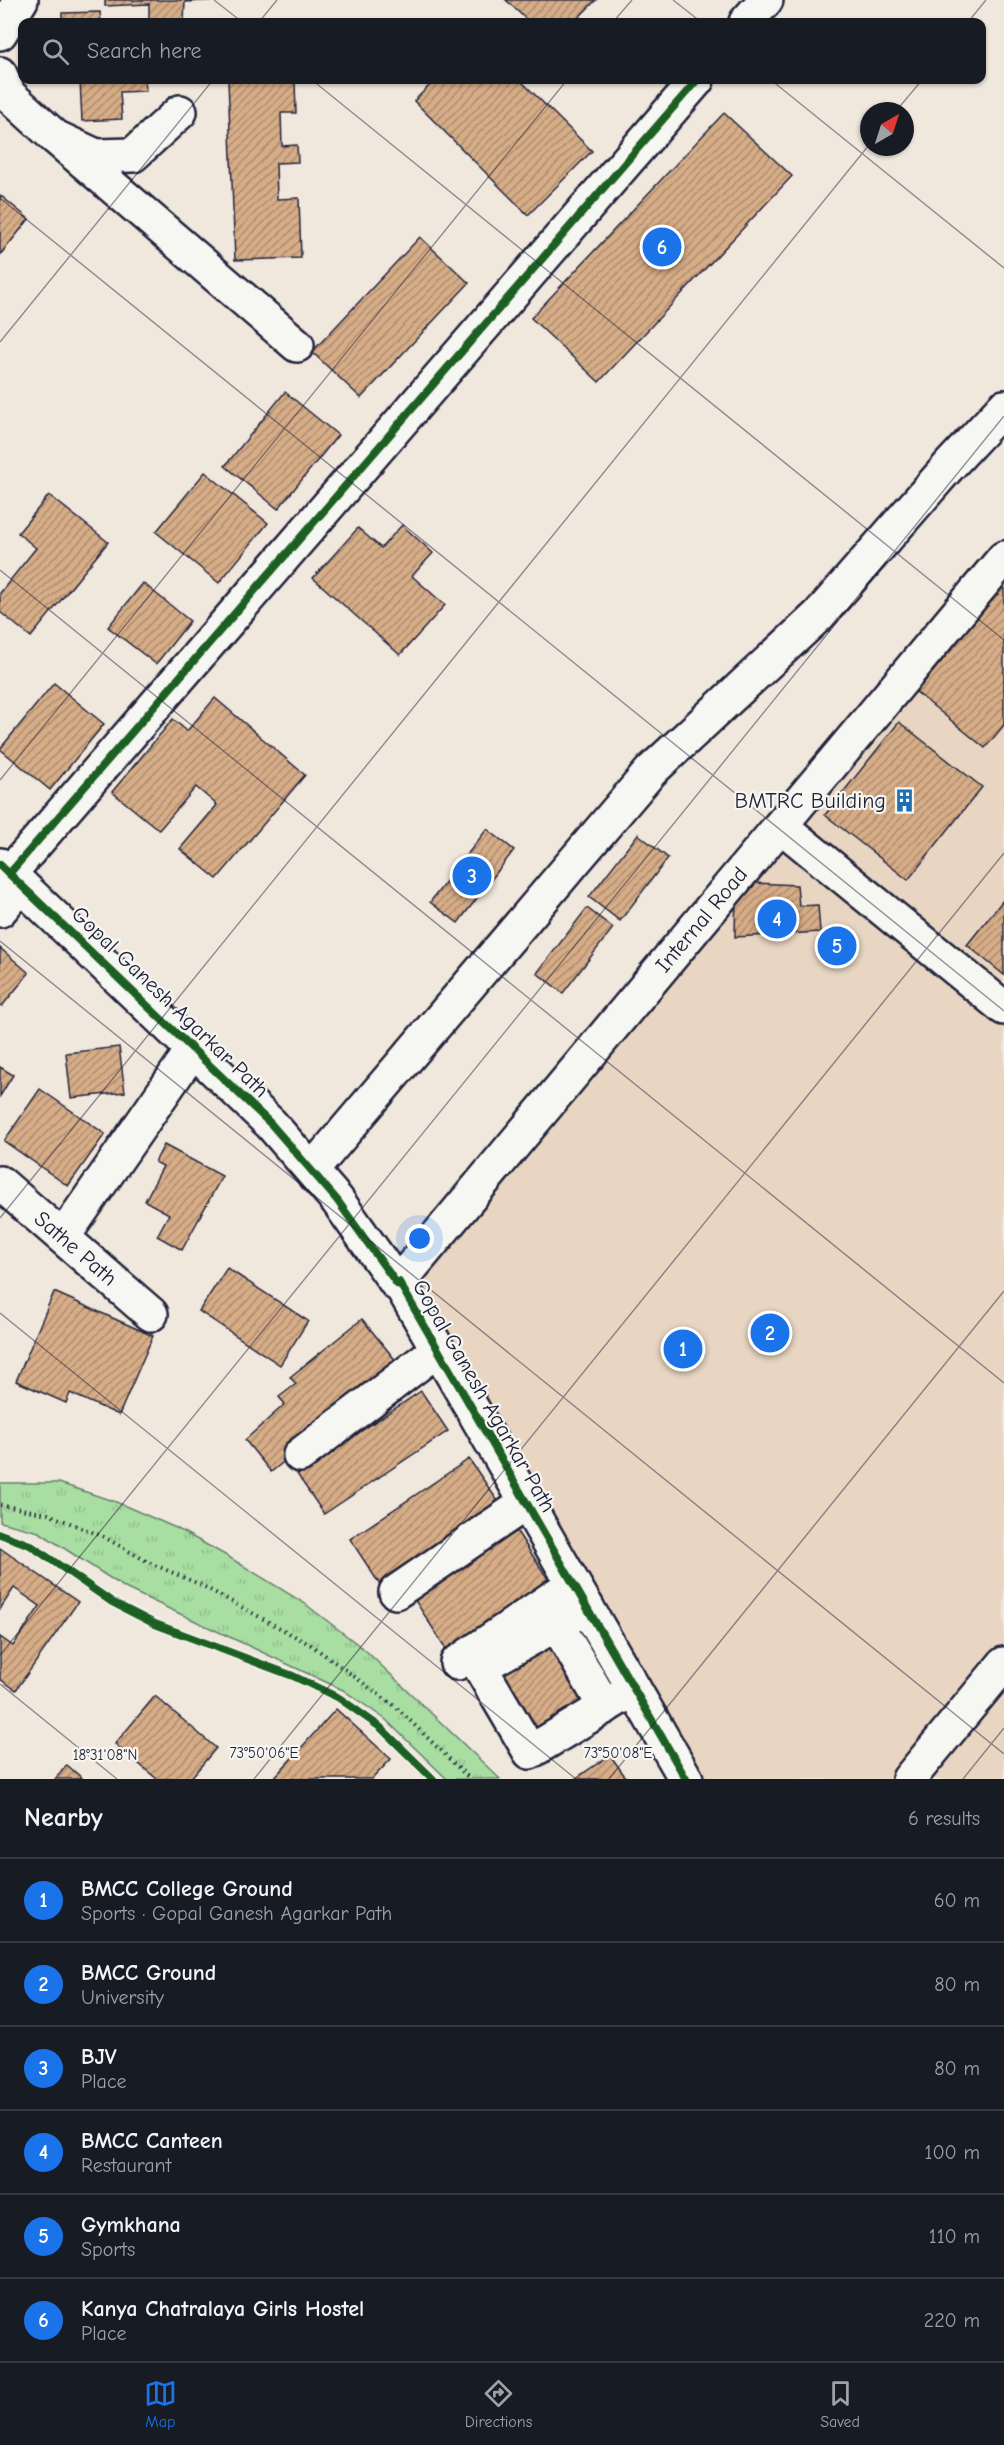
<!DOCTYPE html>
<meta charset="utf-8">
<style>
body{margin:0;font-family:"Comic Neue",sans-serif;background:#242831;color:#f1f3f6}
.compass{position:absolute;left:860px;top:102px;width:54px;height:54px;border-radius:50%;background:#171b24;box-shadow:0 2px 4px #0004;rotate:39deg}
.you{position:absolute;left:420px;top:1239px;width:21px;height:21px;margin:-15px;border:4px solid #fff;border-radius:50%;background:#1a73e8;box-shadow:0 0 0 9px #1a73e833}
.badge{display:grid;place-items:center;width:39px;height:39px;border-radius:50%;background:#1a73e8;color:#fff;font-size:20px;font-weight:700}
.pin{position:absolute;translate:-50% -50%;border:3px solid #fff;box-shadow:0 2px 6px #0006}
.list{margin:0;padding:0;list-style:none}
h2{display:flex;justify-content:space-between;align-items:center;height:78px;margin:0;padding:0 24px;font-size:26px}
h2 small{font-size:20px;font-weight:400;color:#9ea1a6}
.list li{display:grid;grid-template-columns:39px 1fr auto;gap:18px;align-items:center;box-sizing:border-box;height:84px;padding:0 24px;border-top:2px solid #363941}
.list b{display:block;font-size:22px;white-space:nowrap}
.list p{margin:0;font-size:20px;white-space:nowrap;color:#9ea1a6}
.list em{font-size:20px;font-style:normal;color:#9ea1a6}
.icon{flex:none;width:33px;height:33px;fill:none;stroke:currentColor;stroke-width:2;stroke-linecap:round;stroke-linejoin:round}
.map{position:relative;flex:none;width:1004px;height:1779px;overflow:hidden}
.search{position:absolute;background:#171b24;box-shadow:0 2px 4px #0004;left:18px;right:18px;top:18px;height:66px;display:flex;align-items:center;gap:15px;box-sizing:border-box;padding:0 21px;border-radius:12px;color:#9ea1a6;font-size:22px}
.sheet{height:582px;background:#171b24}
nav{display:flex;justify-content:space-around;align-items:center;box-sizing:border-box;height:84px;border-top:2px solid #363941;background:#171b24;font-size:16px;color:#9ea1a6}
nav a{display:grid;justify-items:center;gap:3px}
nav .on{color:#1a73e8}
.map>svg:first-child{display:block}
</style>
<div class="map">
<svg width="1004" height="1779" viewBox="0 0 1004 1779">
<defs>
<pattern id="park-tufts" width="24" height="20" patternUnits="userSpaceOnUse" patternTransform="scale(1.5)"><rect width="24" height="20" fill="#a8dea1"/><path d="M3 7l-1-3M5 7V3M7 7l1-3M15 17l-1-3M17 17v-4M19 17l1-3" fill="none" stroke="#90be8c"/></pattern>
<pattern id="building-hatch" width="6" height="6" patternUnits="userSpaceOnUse" patternTransform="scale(1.5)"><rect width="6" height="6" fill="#d6ad87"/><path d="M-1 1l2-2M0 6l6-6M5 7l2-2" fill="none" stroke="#ad8c70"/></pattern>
</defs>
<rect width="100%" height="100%" fill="#f0e7dd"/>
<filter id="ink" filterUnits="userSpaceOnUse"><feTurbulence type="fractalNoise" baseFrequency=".0167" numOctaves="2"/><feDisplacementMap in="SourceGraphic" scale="12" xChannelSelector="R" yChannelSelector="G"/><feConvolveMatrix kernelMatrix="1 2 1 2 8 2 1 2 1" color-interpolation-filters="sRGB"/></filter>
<g filter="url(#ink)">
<path fill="#e8d6c3" d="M1004 543V1779H702L406 1281Z"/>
<path fill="url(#park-tufts)" stroke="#65806e" stroke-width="1.5" d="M0 1483H59L116 1502 176 1528 227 1556 304 1603 365 1650 500 1779H447L385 1719 343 1690 127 1589 39 1532 0 1522Z"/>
<g fill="url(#building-hatch)" stroke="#22223b" stroke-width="1.5">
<path d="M105 0H222L185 2 184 22H149V4L105 6Z"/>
<path d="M506 0H596L574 22H529Z"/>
<path d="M100 12 101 22H62V13Z"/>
<path d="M80 80H145L146 91 120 92 122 119 82 121Z"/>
<path d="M228 80H295L296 113H281L282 146 297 145 298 162 276 163 277 199 299 198 301 258 235 260Z"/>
<path d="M435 80H520L592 151 528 215 414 101Z"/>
<path d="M724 113 792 176 599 382 531 318Z"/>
<path d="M0 195 29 219 0 255Z"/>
<path d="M420 237 469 283 361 398 312 352Z"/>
<path d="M285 392 338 435 278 509 225 466Z"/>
<path d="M205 472 268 523 219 583 156 532Z"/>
<path d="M49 495 108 542 31 637 0 612V593L36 548 18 533Z"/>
<path d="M402 525 433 553 412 576 445 605 400 655 313 578 358 528 381 548Z"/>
<path d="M143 583 190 621 156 664 108 627Z"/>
<path d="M1004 585V725L985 748 916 692Z"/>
<path d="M54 683 104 724 50 790 0 749Z"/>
<path d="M215 698 305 775 217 879 180 849 217 805 196 787 159 830 112 792 173 719 187 731Z"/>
<path d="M899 722 982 787 908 880 825 815Z"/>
<path d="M487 829 514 850 458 923 430 902Z"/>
<path d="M638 834 668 858 620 921 589 897Z"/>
<path d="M736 882 797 885 799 906 818 905 820 932 735 937Z"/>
<path d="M1004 899V975L967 945Z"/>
<path d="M587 908 613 928 563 993 537 973Z"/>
<path d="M0 948 29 973 2 1006 0 1005Z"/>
<path d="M119 1047 125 1092 71 1098 66 1053Z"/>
<path d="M0 1067 13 1075 0 1096Z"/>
<path d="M40 1089 105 1134 68 1186 4 1141Z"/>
<path d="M164 1145 222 1176 182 1250 157 1236 169 1214 145 1201 163 1166 155 1162Z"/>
<path d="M227 1268 308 1321 280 1365 199 1311Z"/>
<path d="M54 1292 153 1336 119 1415 70 1393 66 1403 16 1381Z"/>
<path d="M362 1319 401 1367 271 1472 245 1440 285 1404 279 1397 296 1384 290 1377Z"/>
<path d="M421 1391 448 1431 324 1514 297 1474Z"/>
<path d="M469 1459 504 1510 384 1591 350 1539Z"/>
<path d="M514 1527 550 1582 446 1649 411 1594Z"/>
<path d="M0 1548 78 1602 16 1690 0 1679V1637L13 1646 40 1606 14 1588 0 1609Z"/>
<path d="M550 1629 588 1708 532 1742 486 1668Z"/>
<path d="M155 1696 216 1748 190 1779H157L115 1744Z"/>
<path d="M336 1709 391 1759 372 1779H273Z"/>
<path d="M610 1755 627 1779H575Z"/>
<path d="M67 1765 83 1779H55Z"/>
</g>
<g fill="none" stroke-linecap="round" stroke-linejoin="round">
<defs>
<g id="minor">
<path d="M746 22 766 0"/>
<path d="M0 33 21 0"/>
<path d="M0 74 9 95 55 137 96 156 133 155 180 112"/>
<path d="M55 137 297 345"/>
<path d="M781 826 1004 1008"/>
<path d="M0 865 271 1124 337 1200 397 1284 399 1282 686 1779"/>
<path d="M9 874 697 80"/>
<path d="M0 910 21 885"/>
<path d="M312 1170 651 771 819 615 949 466 1004 407"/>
<path id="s1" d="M0 1183 151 1314"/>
<path d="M63 1237 194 1048"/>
<path id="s2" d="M399 1282 1004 558"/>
<path d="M300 1455 437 1350"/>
<path d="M396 1592 526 1503"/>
<path d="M587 1607 480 1667 530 1752 634 1689"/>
<path d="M556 1623 605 1707"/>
<path d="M457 1663 573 1584"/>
<path d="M909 1779 1004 1664"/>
</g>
</defs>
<use href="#minor" stroke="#22223b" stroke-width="38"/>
<path stroke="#22223b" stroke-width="4" stroke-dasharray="1.5 4.5" stroke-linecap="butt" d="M0 1505 48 1514 104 1537 148 1562 201 1585 311 1645 396 1707 470 1779"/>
<use href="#minor" stroke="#f6f6f2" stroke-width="33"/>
<defs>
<g id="cycleway">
<path d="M0 865 271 1124 337 1200 397 1284 399 1282 686 1779"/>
<path d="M9 874 697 80"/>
<path d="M0 1534 30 1545 112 1602 155 1624 293 1676 339 1698 380 1727 433 1779"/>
</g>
</defs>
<use href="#cycleway" stroke="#f6f6f2" stroke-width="11"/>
<use href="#cycleway" stroke="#1b5e20" stroke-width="8"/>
</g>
</g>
<path fill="none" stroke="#22223b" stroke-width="1.5" stroke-opacity="0.45" d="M214 0 242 22M673 0 701 22M259 22 277 0M613 22 632 0M968 22 986 0M312 80 1004 640M771 80 1004 268M896 111 922 80M0 198 1004 1011M0 342 213 80M0 570 1004 1383M0 780 567 80M0 941 1004 1754M0 1218 869 145M0 1313 576 1779M0 1655 1004 416M0 1684 117 1779M254 1779 1004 853M609 1779 1004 1291M963 1779 1004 1728"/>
<defs>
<symbol id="building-bare" viewBox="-9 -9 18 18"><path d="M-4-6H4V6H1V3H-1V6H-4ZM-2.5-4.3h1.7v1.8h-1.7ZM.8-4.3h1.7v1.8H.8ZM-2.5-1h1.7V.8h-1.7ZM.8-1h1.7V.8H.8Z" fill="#1f6fb2" stroke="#f6f6f2" stroke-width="2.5" paint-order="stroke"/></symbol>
</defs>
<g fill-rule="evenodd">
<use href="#building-bare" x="888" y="784" width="33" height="33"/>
</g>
<g text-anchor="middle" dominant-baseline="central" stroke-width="4.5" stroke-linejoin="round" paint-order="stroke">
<g font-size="22" fill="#22223b" stroke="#f6f6f2" text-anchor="end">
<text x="886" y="801">BMTRC Building</text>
</g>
<g font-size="22" fill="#22223b" stroke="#f6f6f2">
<text stroke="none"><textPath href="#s2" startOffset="472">Internal Road</textPath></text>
<text transform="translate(170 1002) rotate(44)">Gopal Ganesh Agarkar Path</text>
<text stroke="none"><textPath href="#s1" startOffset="100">Sathe Path</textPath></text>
<text transform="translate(484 1396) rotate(60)">Gopal Ganesh Agarkar Path</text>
</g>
</g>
<g font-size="15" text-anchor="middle" fill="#22223b" stroke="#f6f6f2" stroke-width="4.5" stroke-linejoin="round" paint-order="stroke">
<text x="264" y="1758">73°50'06"E</text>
<text x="618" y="1758">73°50'08"E</text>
<text x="105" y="1760">18°31'08"N</text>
</g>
</svg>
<svg class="compass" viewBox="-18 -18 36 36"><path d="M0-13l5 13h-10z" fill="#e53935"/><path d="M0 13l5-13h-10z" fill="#9ea1a6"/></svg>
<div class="you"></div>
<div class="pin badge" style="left:683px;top:1349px">1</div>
<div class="pin badge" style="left:770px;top:1333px">2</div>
<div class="pin badge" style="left:472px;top:876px">3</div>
<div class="pin badge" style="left:777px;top:919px">4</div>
<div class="pin badge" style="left:837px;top:946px">5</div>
<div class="pin badge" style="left:662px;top:247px">6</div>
<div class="search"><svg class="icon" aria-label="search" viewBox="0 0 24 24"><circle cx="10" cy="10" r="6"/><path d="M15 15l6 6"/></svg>Search here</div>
</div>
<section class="sheet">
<h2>Nearby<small>6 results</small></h2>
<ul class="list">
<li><span class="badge">1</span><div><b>BMCC College Ground</b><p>Sports · Gopal Ganesh Agarkar Path</p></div><em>60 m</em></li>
<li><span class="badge">2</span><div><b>BMCC Ground</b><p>University</p></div><em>80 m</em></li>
<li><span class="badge">3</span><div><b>BJV</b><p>Place</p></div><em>80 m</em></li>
<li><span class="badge">4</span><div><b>BMCC Canteen</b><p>Restaurant</p></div><em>100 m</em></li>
<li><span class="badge">5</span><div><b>Gymkhana</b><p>Sports</p></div><em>110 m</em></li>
<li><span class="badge">6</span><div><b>Kanya Chatralaya Girls Hostel</b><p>Place</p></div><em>220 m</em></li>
</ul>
</section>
<nav>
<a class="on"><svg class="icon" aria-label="map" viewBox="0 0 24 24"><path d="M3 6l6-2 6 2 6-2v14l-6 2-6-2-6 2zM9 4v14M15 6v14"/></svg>Map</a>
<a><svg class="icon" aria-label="directions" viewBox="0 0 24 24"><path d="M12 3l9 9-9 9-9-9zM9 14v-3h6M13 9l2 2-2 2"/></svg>Directions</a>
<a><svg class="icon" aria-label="saved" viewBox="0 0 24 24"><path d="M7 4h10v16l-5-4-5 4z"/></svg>Saved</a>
</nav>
